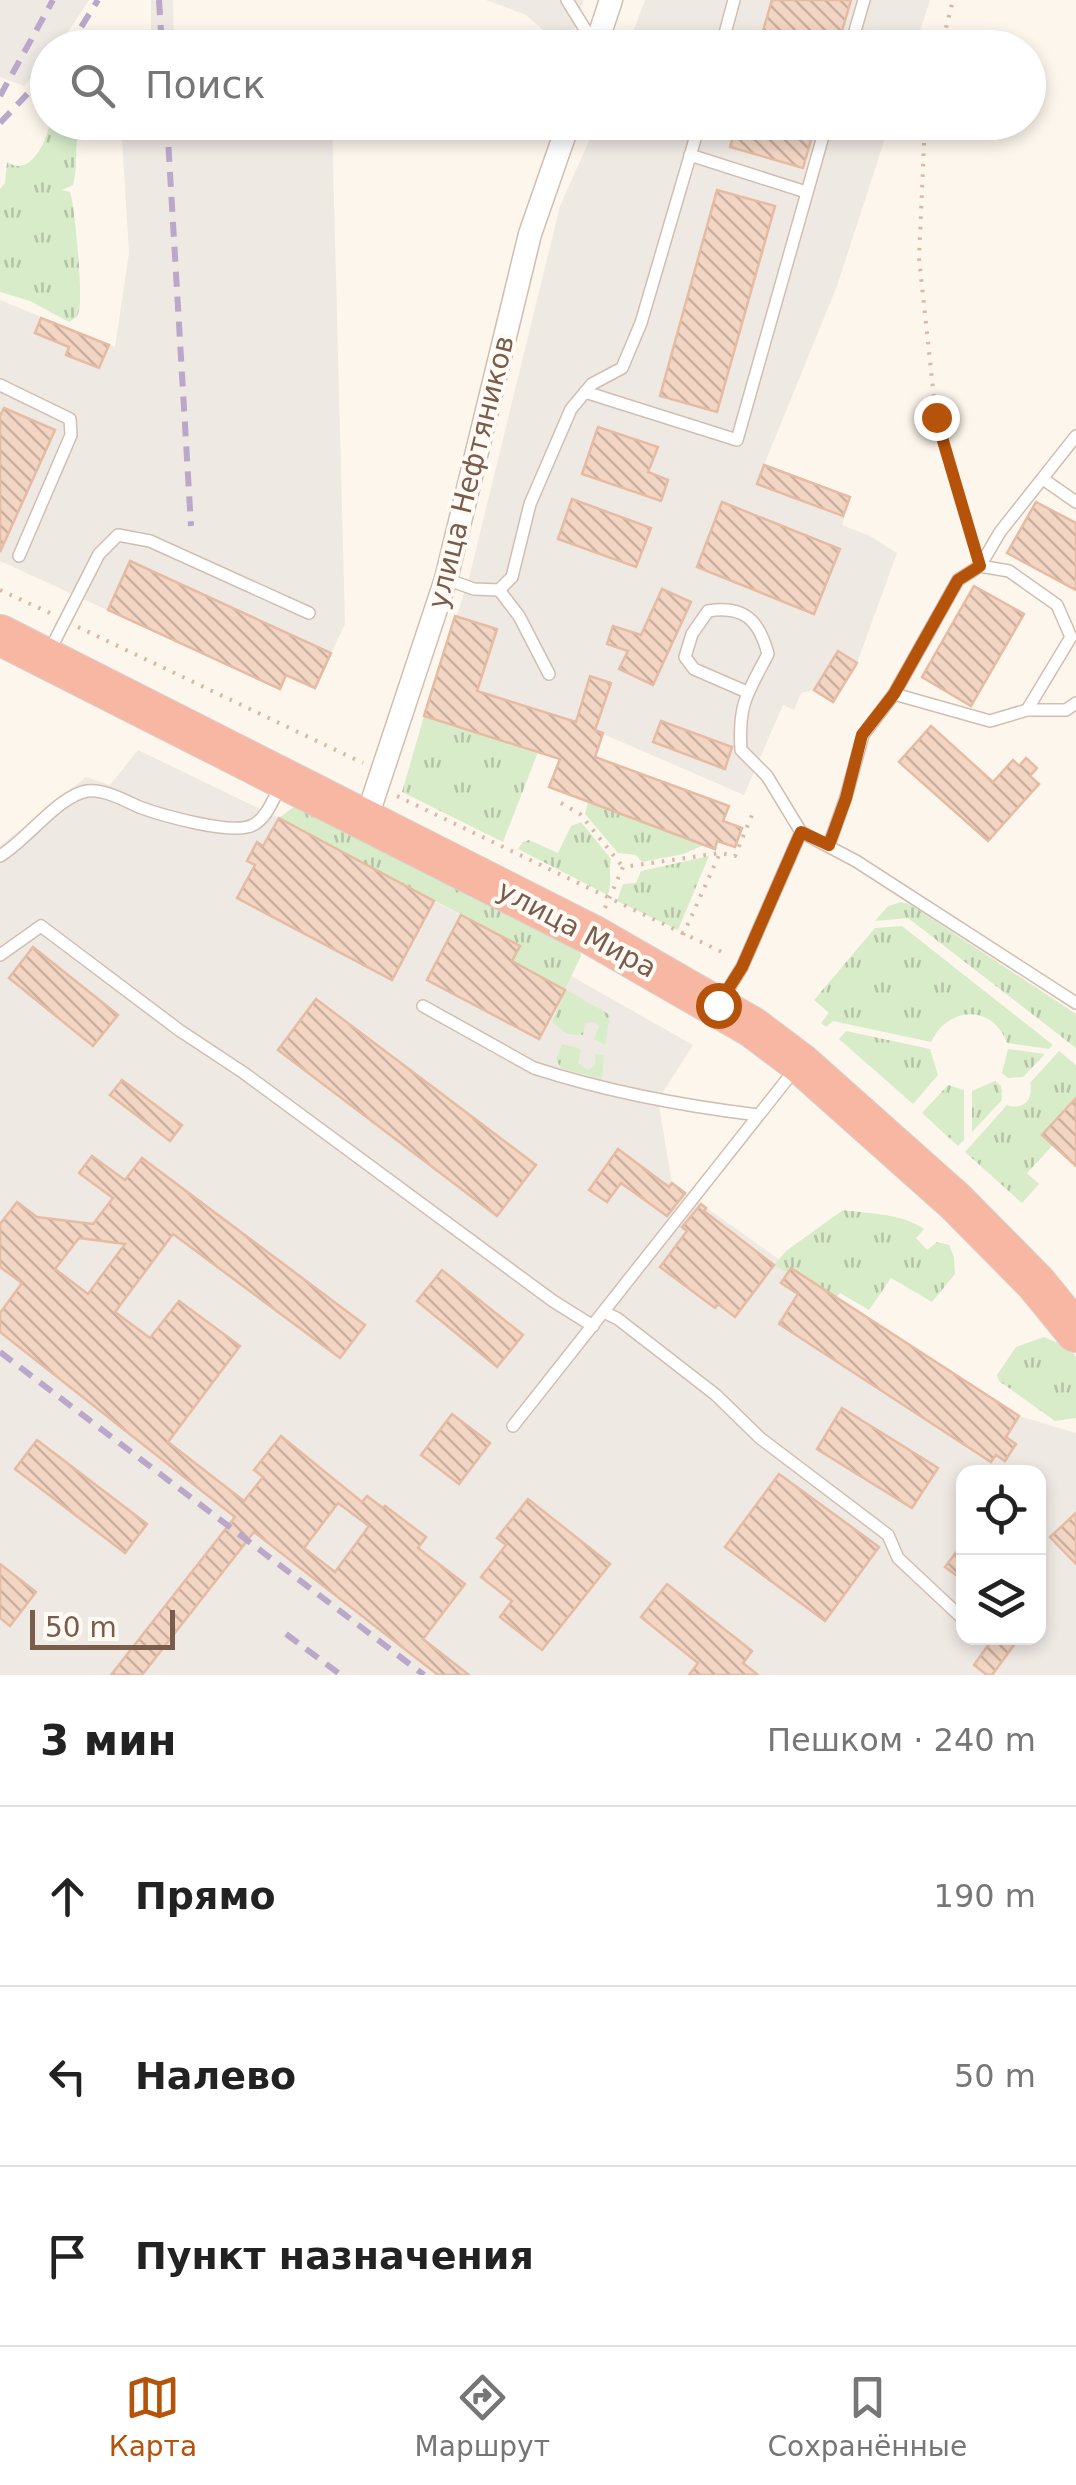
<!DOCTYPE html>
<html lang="ru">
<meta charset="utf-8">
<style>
body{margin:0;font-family:"DejaVu Sans",sans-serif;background:#f2f2f2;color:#222}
.controls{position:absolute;right:30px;bottom:30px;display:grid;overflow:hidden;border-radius:20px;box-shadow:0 5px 15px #0003}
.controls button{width:90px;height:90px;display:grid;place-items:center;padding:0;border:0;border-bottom:2px solid #e0e0e0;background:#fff;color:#222;font:50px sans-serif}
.scale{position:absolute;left:30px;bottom:25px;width:145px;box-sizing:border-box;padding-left:10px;border:5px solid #7a5c4d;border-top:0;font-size:28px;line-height:35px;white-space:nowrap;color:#7a5c4d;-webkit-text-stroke:8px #fffaf3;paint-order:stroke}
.stop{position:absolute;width:30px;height:30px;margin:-22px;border:8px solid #b45309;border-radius:50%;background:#fff}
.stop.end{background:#b45309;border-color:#fff;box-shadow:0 2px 10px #0008}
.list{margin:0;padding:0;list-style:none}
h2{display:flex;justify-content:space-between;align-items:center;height:130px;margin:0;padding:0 40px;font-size:42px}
h2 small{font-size:32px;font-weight:400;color:#767676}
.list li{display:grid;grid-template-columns:65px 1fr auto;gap:30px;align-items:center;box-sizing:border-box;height:180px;padding:0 40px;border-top:2px solid #e0e0e0}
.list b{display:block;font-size:38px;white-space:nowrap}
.list em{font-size:32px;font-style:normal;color:#767676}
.icon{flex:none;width:55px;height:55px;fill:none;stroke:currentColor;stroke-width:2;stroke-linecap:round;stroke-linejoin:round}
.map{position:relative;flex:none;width:1076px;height:1675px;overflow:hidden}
.search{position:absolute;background:#fff;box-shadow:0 5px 15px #0003;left:30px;right:30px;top:30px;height:110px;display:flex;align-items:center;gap:25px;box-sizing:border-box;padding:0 35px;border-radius:55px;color:#767676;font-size:38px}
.sheet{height:670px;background:#fff}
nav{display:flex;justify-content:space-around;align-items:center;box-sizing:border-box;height:140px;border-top:2px solid #e0e0e0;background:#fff;font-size:28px;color:#767676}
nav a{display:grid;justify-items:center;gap:5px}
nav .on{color:#b45309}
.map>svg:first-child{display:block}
</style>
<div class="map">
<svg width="1076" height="1675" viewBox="0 0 1076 1675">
<defs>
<pattern id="grass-tufts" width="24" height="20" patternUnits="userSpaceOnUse" patternTransform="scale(2.5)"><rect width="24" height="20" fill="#d8ecc9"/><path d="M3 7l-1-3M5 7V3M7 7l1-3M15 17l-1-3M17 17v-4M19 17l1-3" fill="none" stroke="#b4c2a5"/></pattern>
<pattern id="building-back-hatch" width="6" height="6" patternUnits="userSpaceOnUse" patternTransform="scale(2.5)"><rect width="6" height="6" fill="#f3d5c3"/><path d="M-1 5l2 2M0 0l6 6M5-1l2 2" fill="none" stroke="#cab0a1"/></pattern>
</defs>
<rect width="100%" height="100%" fill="#fdf6ec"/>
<g fill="#efe9e4" fill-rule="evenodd">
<path d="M0 0H89L58 47 48 48 47 60 24 86 0 77Z"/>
<path d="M151 0H173L174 47H151Z"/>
<path d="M486 0H584L569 48 562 47 526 15Z"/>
<path d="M645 0H930L915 47 627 48Z"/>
<path d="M121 123H332L345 624 315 688 287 675 280 689 0 561V300L115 347 129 253Z"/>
<path d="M597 123H890L837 286 764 465 851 497 842 525 870 536 897 553 857 663 833 702 814 690 801 693 794 710 783 705 744 795 573 721 560 759 424 716 469 578 560 206Z"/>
<path d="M138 750 279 818 520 947 693 1045 658 1100 672 1183 791 1268 1019 1416 1076 1433V1675H0V846L86 777 110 785ZM964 1472H1038V1638H964Z"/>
</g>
<g fill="url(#grass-tufts)">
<path d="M50 123H66L73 130 81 123C73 143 79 164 73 185L62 190 70 192C75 204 83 296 79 311 77 318 75 318 69 322L30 301 0 292V189L5 183 7 162C31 178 46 141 50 123Z"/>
<path d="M424 716 538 752 503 842 402 792Z"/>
<path d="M588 802 704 845 683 854 642 862 636 855 618 853 585 814Z"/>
<path d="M299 803 579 947 581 956 565 989 610 1015 605 1045 594 1039 599 1026 594 1022 585 1023 583 1035 567 1034 552 1022 565 990 512 961 520 946 279 818Z"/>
<path d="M581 822 611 859C608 873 613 879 608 895L518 849 523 842 529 840 558 853 571 826Z"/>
<path d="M709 856 678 930 617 901 623 884 636 883 641 871Z"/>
<path d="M901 902 911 905 1076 1014V1048L908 918 875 921 888 906Z"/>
<path d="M902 926 1053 1045 1049 1049 1007 1043C993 1004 948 1006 931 1042L833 1021 826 1027 821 1023 829 1013 814 1000 875 928Z"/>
<path d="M846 1031 930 1049 938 1075 913 1104 839 1039Z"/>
<path d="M562 1044 581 1049 578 1063 588 1070 595 1065V1054L604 1055 602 1079 561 1068 556 1059Z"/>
<path d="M1008 1049 1045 1054 1023 1077 1008 1078 1002 1073Z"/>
<path d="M1059 1051 1076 1065V1098L1042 1135 1053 1145 1027 1173 1039 1184 1022 1203 965 1152 1007 1105C1024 1111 1034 1099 1030 1083Z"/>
<path d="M995 1081 1001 1086 1002 1100 972 1132V1091Z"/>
<path d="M948 1085 964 1090V1140L958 1146 922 1113Z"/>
<path d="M843 1210C870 1214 901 1213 924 1229L916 1238 927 1250 937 1242 949 1245 954 1257 955 1274 932 1302 891 1278 869 1310 840 1293 836 1297 792 1268 788 1273 774 1265 786 1251Z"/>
<path d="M1044 1337 1069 1348 1076 1357V1418L1055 1421 999 1381 997 1375 1016 1347Z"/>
</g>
<g fill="url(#building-back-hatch)" stroke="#e6bba3" stroke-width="2.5" fill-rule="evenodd">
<path d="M772 0H851L837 48H758Z"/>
<path d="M737 122H816L803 168 730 147Z"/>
<path d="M717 190 775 206 717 412 660 396Z"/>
<path d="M41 318 109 345 99 368 66 355 69 347 35 333Z"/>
<path d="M4 408 55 430 0 552V416Z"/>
<path d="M598 427 658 447 648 472 668 480 661 501 582 474Z"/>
<path d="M764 465 850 497 843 516 757 484Z"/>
<path d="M572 499 651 528 636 567 558 539Z"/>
<path d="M722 502 840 549 814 614 697 567Z"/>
<path d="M1036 502 1076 523V590L1007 553Z"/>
<path d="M130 561 331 653 315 688 286 675 280 689 108 610Z"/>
<path d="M974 586 1024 614 971 706 922 677Z"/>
<path d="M662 589 691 602 653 685 619 669 628 651 607 644 613 626 641 635Z"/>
<path d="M455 616 497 629 477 691 576 722 590 676 611 683 595 730 603 733 595 757 729 806 723 821 742 828 735 847 717 841 715 849 549 787 560 759 424 716Z"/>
<path d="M838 651 857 663 833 702 814 690Z"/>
<path d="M661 721 732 747 725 769 653 742Z"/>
<path d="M931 726 993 782 1013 760 1019 766 1026 758 1037 768 1030 776 1039 784 988 841 899 762Z"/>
<path d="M279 818 434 901 392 980 237 898 255 865 247 861 257 842 263 846Z"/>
<path d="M461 915 520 946 512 961 565 990 539 1039 427 980Z"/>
<path d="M33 947 118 1015 93 1046 9 978Z"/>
<path d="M316 999 536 1165 497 1216 278 1050Z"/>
<path d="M122 1080 182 1125 170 1141 110 1095Z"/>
<path d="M1076 1098V1166L1042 1135Z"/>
<path d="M618 1149 669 1187 672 1183 685 1193 667 1216 621 1183 607 1202 589 1190Z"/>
<path d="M92 1156 125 1180 142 1158 365 1325 340 1358 173 1234 115 1312 150 1338 179 1301 240 1346 168 1442 244 1501 263 1477 254 1470 281 1436 362 1502 367 1496 383 1508 385 1506 426 1537 418 1548 465 1584 423 1639 469 1675H438L254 1532 142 1675H111L235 1517 0 1332V1313L22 1283 0 1267V1224L17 1202 37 1217 93 1224 113 1198 79 1173ZM79 1238 125 1244 88 1294 55 1269ZM338 1503 369 1526 335 1572 304 1548Z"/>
<path d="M701 1204 706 1208 704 1211 774 1265 735 1317 718 1304 715 1308 660 1267 687 1231 682 1227Z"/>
<path d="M791 1268 1019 1416 1006 1437 1016 1444 1005 1461 996 1455 991 1462 779 1324 798 1294 781 1283Z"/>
<path d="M442 1270 523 1335 497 1367 417 1301Z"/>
<path d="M842 1408 938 1468 912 1508 817 1449Z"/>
<path d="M452 1414 490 1443 459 1484 421 1455Z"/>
<path d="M37 1440 147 1524 125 1553 15 1469Z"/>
<path d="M779 1474 879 1547 825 1621 725 1547Z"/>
<path d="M528 1499 610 1564 542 1650 500 1617 512 1601 481 1577 506 1545 497 1538Z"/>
<path d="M1076 1513V1564L1050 1537Z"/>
<path d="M964 1542V1581L945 1567Z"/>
<path d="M0 1564 36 1592 10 1626 0 1618Z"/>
<path d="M667 1584 752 1651 743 1663 758 1675H689L698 1663 641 1617Z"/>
<path d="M993 1638H1019L992 1675H987L974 1665Z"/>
</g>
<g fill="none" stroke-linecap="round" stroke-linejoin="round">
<defs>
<g id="lane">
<path d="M567 0 596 47"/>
<path d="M721 48 734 0"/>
<path d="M850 48 864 0"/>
<path d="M690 155 806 192"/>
<path d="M0 385 70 419 71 435 19 556"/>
<path d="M585 392 737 440 827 122"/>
<path d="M1043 479 1076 502"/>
<path d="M980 566 1000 532 1076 436"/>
<path d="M446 579 474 589 499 590 512 577 530 504 571 409 592 384 622 368 641 323 700 122"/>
<path d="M499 590 519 616 549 674"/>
<path d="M50 650 99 554 118 535 150 541 309 613"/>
<path d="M747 692 694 669 685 657 692 634 708 611C744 605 759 620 768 654 747 694 738 704 741 750L767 776 801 832"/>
<path d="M894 694 958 580 980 566 1009 571 1057 605 1071 637 1027 710"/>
<path d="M829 845 846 797 863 735 894 694 990 721 1027 710H1066L1076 703"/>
<path d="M0 856C27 840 58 796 87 791 104 789 124 800 139 807 161 815 233 836 253 825 267 818 273 799 280 787"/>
<path d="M0 955 41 926 179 1030 244 1073 553 1301 593 1326"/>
<path d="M721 1001 742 967 801 832 856 861 1076 1003"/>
<path d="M423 1006 534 1068C605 1091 684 1106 758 1115"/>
<path d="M604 1312 618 1319 716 1395 760 1438 888 1535 898 1558 961 1617"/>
<path d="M513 1426 796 1068"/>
</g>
<g id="street">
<path d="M595 48 611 0"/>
<path d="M366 820 446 579 530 234 569 122"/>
</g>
<path id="highway" d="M0 635 594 936 752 1027 800 1063 956 1202 1036 1283 1076 1332"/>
</defs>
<use href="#lane" stroke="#d1beb0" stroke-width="14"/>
<use href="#street" stroke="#d1beb0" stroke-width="25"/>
<use href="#highway" stroke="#dad1cd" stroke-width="42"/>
<g stroke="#d9b8a5" stroke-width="4" stroke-dasharray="2.5 8" stroke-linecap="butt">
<path d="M941 48 953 0"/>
<path d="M925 122 919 258 936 417 974 546"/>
<path d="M0 590 52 614"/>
<path d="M78 627 363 763"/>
<path d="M397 796 722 952"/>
<path d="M561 803 580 814 623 867"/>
<path d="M605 908 623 867 720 853 735 856 752 815"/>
<path d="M683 935 720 853"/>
</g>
<use href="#lane" stroke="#fff" stroke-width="11"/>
<use href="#street" stroke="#fff" stroke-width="22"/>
<use href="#highway" stroke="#f7b7a3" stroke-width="40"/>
<g stroke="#b9a8c9" stroke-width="6" stroke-dasharray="15 10" stroke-linecap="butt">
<path d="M159 0 162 48"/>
<path d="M68 48 98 0"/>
<path d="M0 96 53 0"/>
<path d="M167 122 191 526"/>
<path d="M0 123 48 72"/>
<path d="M0 1352 424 1675"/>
<path d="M286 1634 341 1675"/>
</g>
</g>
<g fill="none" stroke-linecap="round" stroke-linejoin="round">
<path stroke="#b45309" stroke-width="12" d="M718 1005 742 967 801 832 829 845 846 798 862 735 894 694 958 580 980 566 936 417"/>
</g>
<g text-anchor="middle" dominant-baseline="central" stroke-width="8" stroke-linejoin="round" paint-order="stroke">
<g font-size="28" fill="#7a5c4d" stroke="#fffaf3">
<text transform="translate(471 472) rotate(-76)">улица Нефтяников</text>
<text transform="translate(577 929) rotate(28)">улица Мира</text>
</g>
</g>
</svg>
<div class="controls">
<button><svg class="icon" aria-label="locate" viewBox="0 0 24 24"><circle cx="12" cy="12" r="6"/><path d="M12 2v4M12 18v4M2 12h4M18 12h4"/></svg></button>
<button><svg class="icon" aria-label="layers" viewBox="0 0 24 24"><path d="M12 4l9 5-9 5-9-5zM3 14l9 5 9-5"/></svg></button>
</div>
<div class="scale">50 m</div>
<div class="stop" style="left:718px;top:1005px"></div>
<div class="stop end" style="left:936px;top:417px"></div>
<div class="search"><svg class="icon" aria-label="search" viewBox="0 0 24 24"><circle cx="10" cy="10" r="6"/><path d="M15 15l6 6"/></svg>Поиск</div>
</div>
<section class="sheet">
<h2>3 мин<small>Пешком · 240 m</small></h2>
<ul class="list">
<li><svg class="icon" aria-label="ahead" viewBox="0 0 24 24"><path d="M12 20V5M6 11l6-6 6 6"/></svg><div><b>Прямо</b></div><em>190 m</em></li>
<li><svg class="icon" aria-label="left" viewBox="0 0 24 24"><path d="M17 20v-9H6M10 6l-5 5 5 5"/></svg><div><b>Налево</b></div><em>50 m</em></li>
<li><svg class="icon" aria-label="arrive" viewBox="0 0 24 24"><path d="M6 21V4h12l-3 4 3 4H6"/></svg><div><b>Пункт назначения</b></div></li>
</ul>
</section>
<nav>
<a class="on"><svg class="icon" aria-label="map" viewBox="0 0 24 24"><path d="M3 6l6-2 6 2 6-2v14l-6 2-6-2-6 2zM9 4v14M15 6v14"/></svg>Карта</a>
<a><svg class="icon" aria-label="directions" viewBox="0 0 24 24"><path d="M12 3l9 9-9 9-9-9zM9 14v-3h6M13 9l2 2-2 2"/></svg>Маршрут</a>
<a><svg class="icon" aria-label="saved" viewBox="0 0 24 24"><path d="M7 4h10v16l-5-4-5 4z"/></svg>Сохранённые</a>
</nav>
